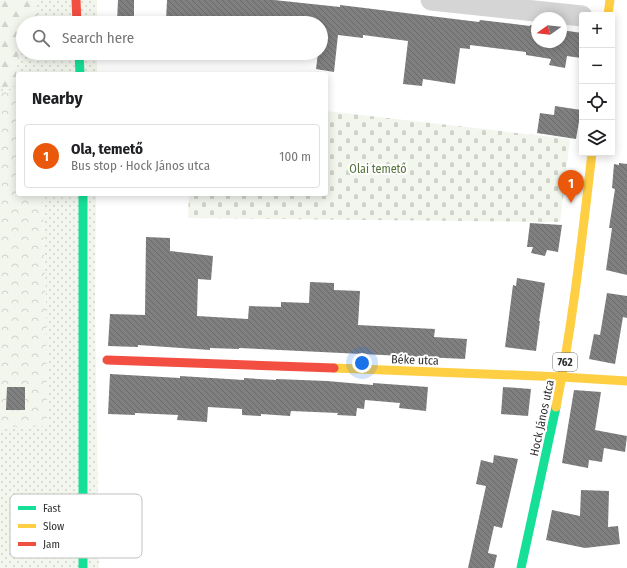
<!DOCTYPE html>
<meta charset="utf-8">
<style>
body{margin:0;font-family:"Fira Sans Condensed",sans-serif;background:#f2f2f2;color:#202124}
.controls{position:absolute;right:12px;top:12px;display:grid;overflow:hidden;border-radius:4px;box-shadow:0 2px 10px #0003}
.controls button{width:36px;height:36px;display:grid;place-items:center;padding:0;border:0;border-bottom:1px solid #e0e0e0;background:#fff;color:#202124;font:20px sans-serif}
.compass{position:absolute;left:531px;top:12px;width:36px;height:36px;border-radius:50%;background:#fff;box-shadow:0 2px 10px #0003;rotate:255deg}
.you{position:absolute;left:362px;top:363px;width:14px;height:14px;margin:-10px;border:3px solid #fff;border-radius:50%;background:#1a73e8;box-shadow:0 0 0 6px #1a73e833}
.badge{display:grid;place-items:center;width:26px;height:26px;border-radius:50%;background:#ea580c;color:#fff;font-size:13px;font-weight:700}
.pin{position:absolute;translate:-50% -33px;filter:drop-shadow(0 1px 2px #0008)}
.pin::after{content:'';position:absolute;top:21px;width:14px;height:12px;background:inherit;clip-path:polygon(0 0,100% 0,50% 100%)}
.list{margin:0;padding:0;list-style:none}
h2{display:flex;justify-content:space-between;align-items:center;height:52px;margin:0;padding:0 16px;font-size:17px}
h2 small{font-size:13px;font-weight:400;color:#757577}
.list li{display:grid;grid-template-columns:26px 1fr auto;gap:12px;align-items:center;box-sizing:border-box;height:64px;margin:0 8px 8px;padding:0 8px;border:1px solid #e0e0e0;border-radius:4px}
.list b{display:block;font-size:15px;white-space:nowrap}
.list p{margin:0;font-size:13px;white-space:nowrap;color:#757577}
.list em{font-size:13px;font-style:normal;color:#757577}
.icon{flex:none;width:22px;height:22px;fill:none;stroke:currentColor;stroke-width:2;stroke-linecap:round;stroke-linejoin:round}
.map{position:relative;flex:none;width:627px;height:568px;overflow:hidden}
.search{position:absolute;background:#fff;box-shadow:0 2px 10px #0003;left:16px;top:16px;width:312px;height:44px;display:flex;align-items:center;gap:10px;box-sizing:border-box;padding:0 14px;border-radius:22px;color:#757577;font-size:15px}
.panel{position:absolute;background:#fff;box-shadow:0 2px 10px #0003;left:16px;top:72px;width:312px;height:124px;border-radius:4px}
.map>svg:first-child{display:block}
</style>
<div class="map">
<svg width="627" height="568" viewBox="0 0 627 568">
<defs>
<pattern id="grass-dots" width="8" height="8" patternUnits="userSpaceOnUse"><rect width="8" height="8" fill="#f2f6ed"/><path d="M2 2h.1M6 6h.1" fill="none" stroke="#d0d3cc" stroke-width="1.8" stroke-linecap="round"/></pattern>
<pattern id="forest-firs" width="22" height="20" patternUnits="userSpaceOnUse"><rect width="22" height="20" fill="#f2f6ed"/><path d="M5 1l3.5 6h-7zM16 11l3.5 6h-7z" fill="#d0d3cc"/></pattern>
<pattern id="cemetery-stones" width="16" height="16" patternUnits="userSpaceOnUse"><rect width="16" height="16" fill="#f2f6ed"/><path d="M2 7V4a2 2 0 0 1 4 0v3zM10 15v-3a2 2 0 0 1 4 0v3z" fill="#d0d3cc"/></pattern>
<pattern id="park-crowns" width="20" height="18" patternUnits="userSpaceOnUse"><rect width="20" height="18" fill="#f2f6ed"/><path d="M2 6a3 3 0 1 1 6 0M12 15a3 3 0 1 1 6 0" fill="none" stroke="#d0d3cc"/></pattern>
<pattern id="building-back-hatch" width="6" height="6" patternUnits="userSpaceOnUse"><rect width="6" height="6" fill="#808080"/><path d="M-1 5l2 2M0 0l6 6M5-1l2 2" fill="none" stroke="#696969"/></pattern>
</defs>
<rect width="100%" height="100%" fill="#fff"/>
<g fill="url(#grass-dots)">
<path d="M0 0H97V23H23V53H97V74H18V90L0 91Z"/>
<path d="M42 194H96L95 309 99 568H0V427L47 426 46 305Z"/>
</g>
<path fill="url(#forest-firs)" d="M0 0H35L38 23H23V50L19 54 15 66 18 86 0 87Z"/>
<path fill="url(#cemetery-stones)" d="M326 111 570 139 560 222 188 218 189 194H326Z"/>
<path fill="url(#park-crowns)" d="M18 90V194H42L46 305 47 426 0 427V91Z"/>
<g fill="url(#building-back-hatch)">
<path d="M118 0H134V23H117Z"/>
<path d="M167 0H274L340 7V5L479 22 480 20 530 26V25L537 26V42H561V30L582 33V51L581 58 567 56 565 68 549 65 551 59 526 55V52L470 45V49L460 48 455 84 423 79 422 86 403 84 408 41 363 35V38L338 35 334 72 316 69 318 53H321V23H199L166 20Z"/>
<path d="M555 106 581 110 576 139 537 133 540 113 554 115Z"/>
<path d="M619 163 627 164V275L606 270 612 228H609L615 189 612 188 614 164 619 165Z"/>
<path d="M530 223 562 225 558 252 547 250 545 256 531 253 533 247H527Z"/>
<path d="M146 237 170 238V251L213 256 211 280 198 279 197 316 248 319 249 306 281 307V302L309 303 310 282 334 283V290L360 291 358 325 435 329 434 337 467 339 465 359 239 348V349L210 348V350L138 345V347L108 346 110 314 145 315Z"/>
<path d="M517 278 545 283 539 321H540L536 351 505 347 513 285 516 286Z"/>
<path d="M607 293 627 296V318L623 317 615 364 589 359 594 334 600 335Z"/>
<path d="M110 374 180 378V376L244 380V378L276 380V379L327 381 373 385V383L428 387 426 411 399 408 400 403 365 400 364 409 357 408 356 416 337 415 338 413 291 411 290 416 261 414V416L242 415V409L208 407 207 422 177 420 178 415 135 413V415L108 414Z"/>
<path d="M7 387H25V410H6Z"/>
<path d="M503 387 531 389 528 416 501 414Z"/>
<path d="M574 390 601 392 595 430 627 436 625 452 604 448 602 462 589 460 588 468 562 463Z"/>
<path d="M494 455 518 459 502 528 494 526 488 553 497 555 494 568H468L486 486 476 484 481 460 493 463Z"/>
<path d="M581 490 609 491 608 527 618 526 620 544 585 548 546 540 552 510 580 516Z"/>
</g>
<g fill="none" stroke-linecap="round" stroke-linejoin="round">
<path stroke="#d5d5d5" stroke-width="21" d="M431 0 582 16"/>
<g stroke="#16e098" stroke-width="9">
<path d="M79 53 80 74"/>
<path d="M83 194V568"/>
<path d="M521 568 556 407"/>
</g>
<g stroke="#ffcf43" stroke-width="9">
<path d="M608 15 610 0"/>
<path d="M334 368 562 377 627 381"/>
<path d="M556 407C573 323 582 238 592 153"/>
</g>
<g stroke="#f24e42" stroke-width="9">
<path d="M76 0 77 23"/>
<path d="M107 360 334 368"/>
</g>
</g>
<g text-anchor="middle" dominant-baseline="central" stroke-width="4" stroke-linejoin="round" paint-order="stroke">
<rect fill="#fff" stroke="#6f6f6f" stroke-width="1" x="553" y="353" width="24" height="18" rx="3"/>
<g font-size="11" font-weight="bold" fill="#313131">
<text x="565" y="362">762</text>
</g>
<g font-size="12" fill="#557239" stroke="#fff">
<text x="378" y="169">Olai temető</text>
</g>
<g font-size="12" fill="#313131" stroke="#fff">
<text transform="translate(415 360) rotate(2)">Béke utca</text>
<text transform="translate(542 418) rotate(-78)">Hock János utca</text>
</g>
</g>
<rect x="10" y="494" width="132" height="64" rx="6" fill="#fff" stroke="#c1c1c1" stroke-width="1"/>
<rect x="18" y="506" width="18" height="4" fill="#16e098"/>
<rect x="18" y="524" width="18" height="4" fill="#ffcf43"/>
<rect x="18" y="542" width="18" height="4" fill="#f24e42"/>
<g font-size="11" fill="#313131">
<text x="43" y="512">Fast</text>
<text x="43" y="530">Slow</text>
<text x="43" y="548">Jam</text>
</g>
</svg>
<div class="controls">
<button>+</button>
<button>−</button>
<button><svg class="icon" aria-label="locate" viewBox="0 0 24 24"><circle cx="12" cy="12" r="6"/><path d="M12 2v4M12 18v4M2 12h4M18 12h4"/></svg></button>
<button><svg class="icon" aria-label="layers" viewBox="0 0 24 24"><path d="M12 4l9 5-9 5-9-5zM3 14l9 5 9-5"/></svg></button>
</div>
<svg class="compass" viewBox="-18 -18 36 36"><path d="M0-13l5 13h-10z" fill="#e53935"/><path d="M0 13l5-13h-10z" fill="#757577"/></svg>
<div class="you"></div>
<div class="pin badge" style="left:571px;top:203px">1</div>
<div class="search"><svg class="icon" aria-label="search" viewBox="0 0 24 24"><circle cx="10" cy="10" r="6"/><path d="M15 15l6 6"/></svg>Search here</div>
<section class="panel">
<h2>Nearby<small></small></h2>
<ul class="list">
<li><span class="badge">1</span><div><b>Ola, temető</b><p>Bus stop · Hock János utca</p></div><em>100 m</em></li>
</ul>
</section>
</div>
